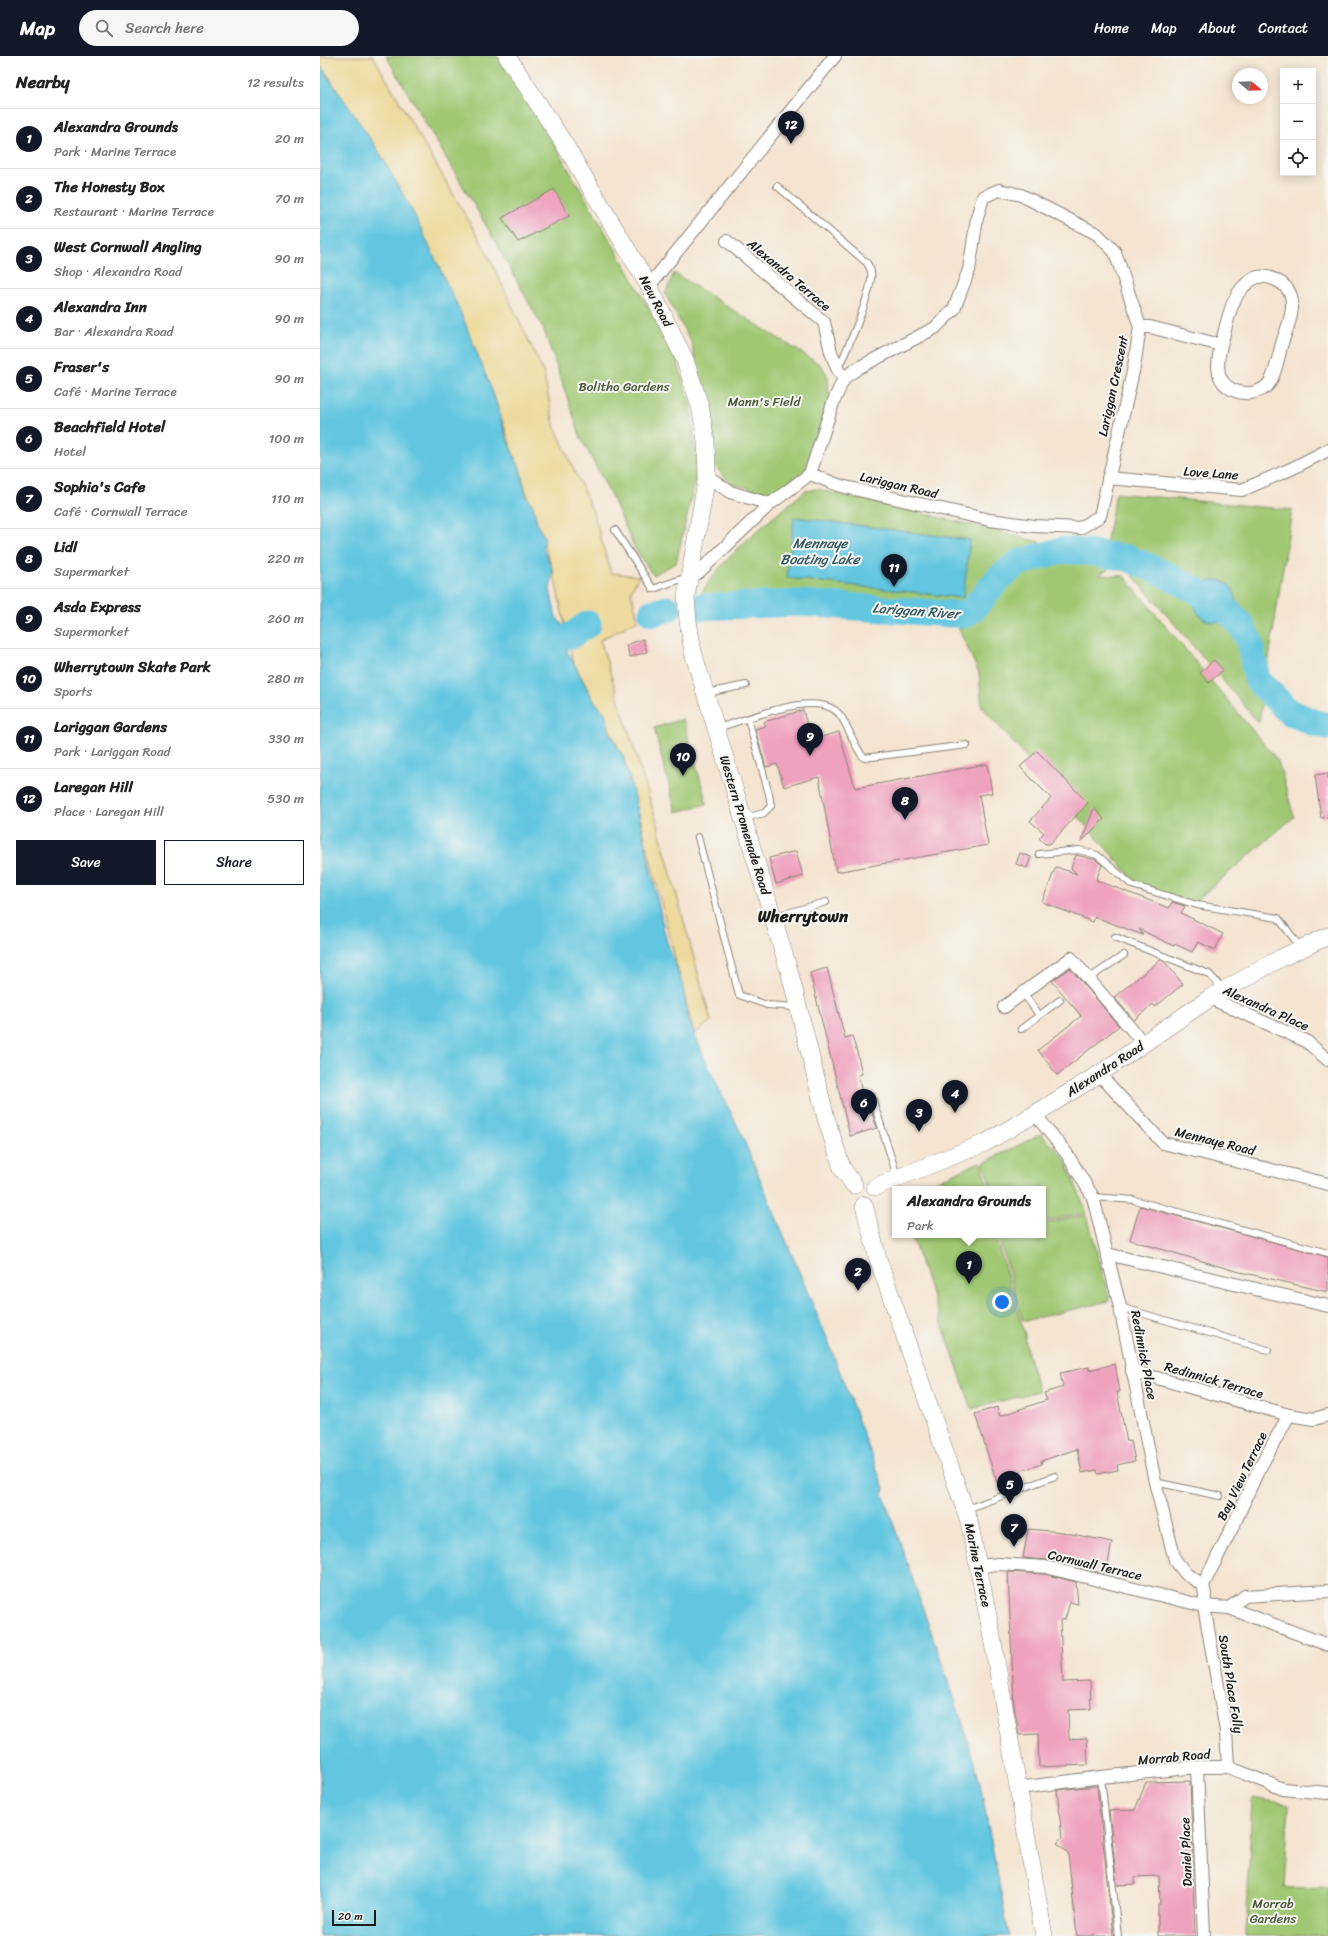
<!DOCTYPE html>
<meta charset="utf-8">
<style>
body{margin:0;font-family:Sriracha,sans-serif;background:#f6f6f6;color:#222}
.controls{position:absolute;right:12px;top:12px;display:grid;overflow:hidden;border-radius:0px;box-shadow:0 2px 10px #0003}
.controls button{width:36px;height:36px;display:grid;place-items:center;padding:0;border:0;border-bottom:1px solid #e0e0e0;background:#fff;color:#222;font:20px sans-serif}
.compass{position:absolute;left:912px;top:12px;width:36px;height:36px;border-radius:50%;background:#fff;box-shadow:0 2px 10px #0003;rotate:109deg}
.scale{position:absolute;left:12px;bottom:10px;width:44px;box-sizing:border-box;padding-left:4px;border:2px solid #1c1c1c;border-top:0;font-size:11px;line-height:14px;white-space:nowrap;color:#1c1c1c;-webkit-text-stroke:3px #f6f6f2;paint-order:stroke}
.you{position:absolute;left:682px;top:1246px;width:14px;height:14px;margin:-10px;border:3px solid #fff;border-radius:50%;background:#1a73e8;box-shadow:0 0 0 6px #1a73e833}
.badge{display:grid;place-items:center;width:26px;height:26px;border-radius:50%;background:#111827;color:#fff;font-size:13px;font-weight:700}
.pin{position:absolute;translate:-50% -33px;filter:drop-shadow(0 1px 2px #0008)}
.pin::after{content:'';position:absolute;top:21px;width:14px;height:12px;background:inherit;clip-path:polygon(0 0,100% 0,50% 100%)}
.popup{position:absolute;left:572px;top:1130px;width:154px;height:52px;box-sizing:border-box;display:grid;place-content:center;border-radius:0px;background:#fff;filter:drop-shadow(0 1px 3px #0005);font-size:13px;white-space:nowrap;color:#767676}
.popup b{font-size:15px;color:#222}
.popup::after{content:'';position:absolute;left:50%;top:100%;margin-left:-8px;border:8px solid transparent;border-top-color:#fff}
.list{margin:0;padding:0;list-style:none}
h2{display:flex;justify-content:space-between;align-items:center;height:52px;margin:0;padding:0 16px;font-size:17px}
h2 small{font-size:13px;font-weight:400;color:#767676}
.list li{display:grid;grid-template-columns:26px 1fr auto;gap:12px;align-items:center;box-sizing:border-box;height:60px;padding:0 16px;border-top:1px solid #e0e0e0}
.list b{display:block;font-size:15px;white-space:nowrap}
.list p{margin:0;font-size:13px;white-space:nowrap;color:#767676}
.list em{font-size:13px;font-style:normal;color:#767676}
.actions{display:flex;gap:8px;padding:12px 16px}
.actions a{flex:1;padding:9px 0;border:1px solid #111827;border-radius:0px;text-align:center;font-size:14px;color:#111827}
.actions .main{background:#111827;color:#fff}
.icon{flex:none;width:22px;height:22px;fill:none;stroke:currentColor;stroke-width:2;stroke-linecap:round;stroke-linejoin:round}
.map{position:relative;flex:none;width:1008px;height:1880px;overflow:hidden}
header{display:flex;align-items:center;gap:24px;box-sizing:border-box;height:56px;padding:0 20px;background:#111827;color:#fff}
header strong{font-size:19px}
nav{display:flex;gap:22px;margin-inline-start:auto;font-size:14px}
.search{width:280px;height:36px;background:#f6f6f6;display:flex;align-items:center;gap:10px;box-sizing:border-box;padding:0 14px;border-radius:22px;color:#767676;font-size:15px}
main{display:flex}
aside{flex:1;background:#fff}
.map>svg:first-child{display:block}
</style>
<header>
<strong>Map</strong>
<div class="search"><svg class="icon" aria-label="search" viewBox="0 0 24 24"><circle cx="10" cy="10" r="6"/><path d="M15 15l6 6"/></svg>Search here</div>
<nav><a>Home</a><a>Map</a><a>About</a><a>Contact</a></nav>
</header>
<main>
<aside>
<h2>Nearby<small>12 results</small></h2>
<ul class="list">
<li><span class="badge">1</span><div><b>Alexandra Grounds</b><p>Park · Marine Terrace</p></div><em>20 m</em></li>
<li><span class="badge">2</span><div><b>The Honesty Box</b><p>Restaurant · Marine Terrace</p></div><em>70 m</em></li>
<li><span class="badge">3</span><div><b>West Cornwall Angling</b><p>Shop · Alexandra Road</p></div><em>90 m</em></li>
<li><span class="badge">4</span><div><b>Alexandra Inn</b><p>Bar · Alexandra Road</p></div><em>90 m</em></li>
<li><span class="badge">5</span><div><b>Fraser's</b><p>Café · Marine Terrace</p></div><em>90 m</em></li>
<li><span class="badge">6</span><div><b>Beachfield Hotel</b><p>Hotel</p></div><em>100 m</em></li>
<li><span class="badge">7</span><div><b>Sophia's Cafe</b><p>Café · Cornwall Terrace</p></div><em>110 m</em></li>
<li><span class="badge">8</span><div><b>Lidl</b><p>Supermarket</p></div><em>220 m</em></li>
<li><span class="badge">9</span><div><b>Asda Express</b><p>Supermarket</p></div><em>260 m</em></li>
<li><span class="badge">10</span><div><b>Wherrytown Skate Park</b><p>Sports</p></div><em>280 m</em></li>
<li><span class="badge">11</span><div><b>Lariggan Gardens</b><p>Park · Lariggan Road</p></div><em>330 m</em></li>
<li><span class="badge">12</span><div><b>Laregan Hill</b><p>Place · Laregan Hill</p></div><em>530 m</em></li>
</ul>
<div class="actions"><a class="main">Save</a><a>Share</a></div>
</aside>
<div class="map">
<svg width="1008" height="1880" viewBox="0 0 1008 1880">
<rect width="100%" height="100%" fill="#f6f6f2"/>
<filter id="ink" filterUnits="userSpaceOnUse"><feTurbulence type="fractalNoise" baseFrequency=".025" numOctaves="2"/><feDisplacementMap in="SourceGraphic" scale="8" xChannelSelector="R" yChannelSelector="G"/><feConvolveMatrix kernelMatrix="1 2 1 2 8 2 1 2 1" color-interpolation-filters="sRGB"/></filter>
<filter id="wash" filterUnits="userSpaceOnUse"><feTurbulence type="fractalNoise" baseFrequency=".012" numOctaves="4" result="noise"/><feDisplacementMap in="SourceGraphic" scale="16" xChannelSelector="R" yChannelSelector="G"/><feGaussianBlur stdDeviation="0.9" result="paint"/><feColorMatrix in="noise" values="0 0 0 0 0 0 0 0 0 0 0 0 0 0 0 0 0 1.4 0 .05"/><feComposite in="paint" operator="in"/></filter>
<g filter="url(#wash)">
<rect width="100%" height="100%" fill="#f4e4d0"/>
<g fill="#a0c873" stroke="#5e7248">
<path d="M66 0H177L232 85 310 218 358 307 371 351 377 417 356 507 333 519 315 493 294 445 261 382 224 274 170 176Z"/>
<path d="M354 217 501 309 508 320 509 342 484 417 450 437 412 428 394 410 372 288 345 238Z"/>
<path d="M497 433 666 472 798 507 778 519 804 520 958 705 974 761 872 848 820 831 662 651 659 617 631 556 481 544H405L381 538C404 498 450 465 485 435Z"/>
<path d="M796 437 972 454 939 667 786 488Z"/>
<path d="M363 663 387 748 356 756 334 672Z"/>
<path d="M721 1078 744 1101 767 1157 723 1166V1133H672L663 1107Z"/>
<path d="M660 1106 669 1133 612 1132 614 1126Z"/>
<path d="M767 1159 790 1245 703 1265 678 1179H723V1168Z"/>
<path d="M591 1179H675L705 1279 706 1291 719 1335 652 1353Z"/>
<path d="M932 1742 969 1748 964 1832 1008 1831V1880H926Z"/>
</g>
<path fill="#eeda9e" stroke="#857b5d" d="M0 0H53L165 193 223 315 234 369 273 456 291 517 319 520 311 535 318 564 280 584 336 763 391 965 374 978 315 742 303 700 253 605 233 515 173 337 93 156 9 21 0 9Z"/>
<g fill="#62c6e0" stroke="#3f717e">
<path d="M0 9 58 94 93 156 141 257 173 337 188 386 200 412 206 439 213 450 218 470 225 482 223 492 233 515 230 534 236 561 251 580 247 595 274 645 285 657 291 679 303 700 315 742 346 883 362 927 369 965 388 1010 420 1075 506 1280 564 1432 563 1438 641 1662 660 1727 689 1880H0Z"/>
<path d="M474 461 650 484 643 542 467 522Z"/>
<circle cx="895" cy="545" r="21"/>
</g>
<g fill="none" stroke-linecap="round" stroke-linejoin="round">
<g stroke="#62c6e0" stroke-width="27">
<path d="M380 551 481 547 645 559 653 553 678 523 698 507 742 494 759 495 808 502 845 518 877 535 911 558 922 570 930 587 937 624 969 656 995 667 1008 670"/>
<path d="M332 557 348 553"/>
<path d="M251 580 268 568"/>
</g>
</g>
<g id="blocks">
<g fill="#efa2be">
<path d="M234 133 249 160 198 186 182 162Z"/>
<path d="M323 583 327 596 310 601 306 589Z"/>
<path d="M894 604 903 614 889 627 880 617Z"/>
<path d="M483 654 491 684 519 676 535 732 667 708 672 737 659 739 668 789 516 816 499 721 464 731 457 708 446 711 435 673 446 670 444 666Z"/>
<path d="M717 695 768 747 730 788H725L719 782 724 777 710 765 731 742 700 711Z"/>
<path d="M1008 717V761L1001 762 995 719Z"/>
<path d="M774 752 784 763 761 786Z"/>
<path d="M476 795 483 820 456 828 449 802Z"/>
<path d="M700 797 711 801 707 812 696 808Z"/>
<path d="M756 799 776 804 782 809 776 824 849 852 852 846 865 850 861 857 903 878 895 894 878 886 872 896 855 888 854 890 819 873 823 879 775 861 773 866 722 846 736 811 757 818 751 812Z"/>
<path d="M840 904 844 905 863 928 835 951 833 948 814 964 794 941Z"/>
<path d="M507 912 525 982 532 980 537 996 542 1018 538 1019 545 1049 549 1048 557 1072 530 1080 490 917Z"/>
<path d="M750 912 799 970 737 1019 718 994 761 960 732 925Z"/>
<path d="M820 1150 1008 1201V1236L916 1215 810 1184Z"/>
<path d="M795 1308 800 1336H797L807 1386 811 1385 815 1405 797 1409 798 1414 778 1418 777 1414 762 1417 757 1393 721 1405 722 1408 700 1415 701 1419 677 1427 655 1358 677 1351 680 1360 727 1344 724 1337 743 1331 740 1317 769 1311V1314Z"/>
<path d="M708 1473 742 1476 792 1486 786 1518 727 1504 703 1502Z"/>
<path d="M688 1516 724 1518 756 1526 758 1548 750 1546 745 1563 740 1564 743 1626 770 1625 771 1653 748 1654 749 1683 767 1682 768 1709 719 1711 718 1678 699 1679 694 1650Z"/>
<path d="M870 1725 875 1880H838V1848H840L839 1820 815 1821V1828L797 1829 789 1755 815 1754 826 1726Z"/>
<path d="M777 1730 793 1880H757L748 1797 737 1787 742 1782 737 1734Z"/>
</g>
</g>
</g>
<g filter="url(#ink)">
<use href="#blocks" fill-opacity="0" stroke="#888076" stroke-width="1"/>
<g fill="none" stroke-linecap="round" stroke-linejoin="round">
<defs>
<g id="lane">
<path d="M457 130 547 207C548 209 550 212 551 215 554 233 527 294 518 312"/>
<path d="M295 474 333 533 367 521"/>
<path d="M387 637 426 629"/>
<path d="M397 672C426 665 498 631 520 659 530 673 533 689 544 702L647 689"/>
<path d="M425 762 444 757 451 750 449 738 428 663"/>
<path d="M378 781 419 939 447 949 476 951"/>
<path d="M719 798 759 794 777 799 812 829 877 849 958 862 981 892"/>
<path d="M453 861 506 846"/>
<path d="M795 881 889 918 903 933"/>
<path d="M768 923 804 899"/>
<path d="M703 937 719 959"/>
<path d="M701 973 740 944"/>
<path d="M551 1038 577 1120"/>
<path d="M773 1141 814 1144 1008 1197"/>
<path d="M800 1251 948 1294"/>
<path d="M835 1426 900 1440"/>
<path d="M647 1453 735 1420"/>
<path d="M781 1721 798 1880"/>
</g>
<g id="street">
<path d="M679 134 701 139 777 178 795 196 820 271 814 311 780 460 760 472 714 470 670 464 521 430 490 418 513 347 524 322 538 312 615 272 634 253 649 214 657 162 663 141Z"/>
<path d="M407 185 504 266 511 296 518 314 524 322"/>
<path d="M329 230 515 0"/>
<path d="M820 271H830L901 289C898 303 894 321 908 331 922 341 945 339 952 322 957 311 959 298 962 287 967 272 975 255 971 240 967 226 945 216 933 223 910 236 908 266 901 289"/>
<path d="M387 420 410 436 450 448"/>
<path d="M788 422 922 434 971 413 1008 394"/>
<path d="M369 521 379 516 450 448 490 418"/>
<path d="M890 942 986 985 1008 1004"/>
<path d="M684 951 751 902 824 988"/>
<path d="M779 1018 843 1087 1008 1128"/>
<path d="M715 1058 747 1098 773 1141 800 1251 835 1426 855 1504 866 1518 883 1529 885 1538 884 1550 906 1675 908 1711"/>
<path d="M787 1198 1008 1250"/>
<path d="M812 1315 969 1359"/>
<path d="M659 1510 678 1508 725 1511 884 1550 909 1552 1008 1589"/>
<path d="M883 1529 914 1468 937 1417 969 1359 994 1363 1008 1359"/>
<path d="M909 1552 925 1540 1008 1535"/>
<path d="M877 1711 884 1880"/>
<path d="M699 1732 781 1721 877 1711H908L963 1733 1008 1737"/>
</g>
<g id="secondary">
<path d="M187 0 245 89 329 230 365 304 380 350 386 385 387 420 366 541 368 565 373 596 470 918 506 1062 522 1112 534 1129"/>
<path d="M555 1131 665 1087 715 1058 779 1018 890 942 961 902 1008 880"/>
<path d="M544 1149 558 1203 649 1465 670 1570 724 1880"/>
</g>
</defs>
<use href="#lane" stroke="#888076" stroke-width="8"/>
<use href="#street" stroke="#888076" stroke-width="14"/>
<use href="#secondary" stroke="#888076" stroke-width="18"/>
<use href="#lane" stroke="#fff" stroke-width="6"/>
<use href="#street" stroke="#fff" stroke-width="12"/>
<use href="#secondary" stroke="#fff" stroke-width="17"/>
</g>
</g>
<g text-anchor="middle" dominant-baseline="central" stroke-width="4" stroke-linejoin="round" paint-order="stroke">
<g font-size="13" fill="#1c1c1c" stroke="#f6f6f2">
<text transform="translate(469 219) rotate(40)">Alexandra Terrace</text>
<text transform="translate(336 245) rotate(62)">New Road</text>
<text transform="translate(793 330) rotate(-78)">Lariggan Crescent</text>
<text transform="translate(891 417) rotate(4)">Love Lane</text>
<text transform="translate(579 429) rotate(13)">Lariggan Road</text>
<text transform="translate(425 769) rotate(73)">Western Promenade Road</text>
<text transform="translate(946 952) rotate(24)">Alexandra Place</text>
<text transform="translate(785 1013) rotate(-33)">Alexandra Road</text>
<text transform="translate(895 1085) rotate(14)">Mennaye Road</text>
<text transform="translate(824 1299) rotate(79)">Redinnick Place</text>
<text transform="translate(894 1324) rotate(16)">Redinnick Terrace</text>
<text transform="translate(922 1420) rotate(-64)">Bay View Terrace</text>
<text transform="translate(658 1509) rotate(78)">Marine Terrace</text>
<text transform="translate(775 1509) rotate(13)">Cornwall Terrace</text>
<text transform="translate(911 1628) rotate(81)">South Place Folly</text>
<text transform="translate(854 1701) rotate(-5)">Morrab Road</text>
<text transform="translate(866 1796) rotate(-92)">Daniel Place</text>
</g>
<g font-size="13" fill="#4a583a" stroke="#f6f6f2">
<text x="304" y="330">Bolitho Gardens</text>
<text x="444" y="345">Mann's Field</text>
<text x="953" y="1847">Morrab<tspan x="953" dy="15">Gardens</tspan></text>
</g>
<g font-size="14" font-style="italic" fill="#345861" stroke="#f6f6f2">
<text x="500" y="487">Mennaye<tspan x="500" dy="16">Boating Lake</tspan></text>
<text transform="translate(596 555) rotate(4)">Lariggan River</text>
</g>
<g font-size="17" font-weight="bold" fill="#1c1c1c" stroke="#f6f6f2">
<text x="483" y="860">Wherrytown</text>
</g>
</g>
</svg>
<div class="controls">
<button>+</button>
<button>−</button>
<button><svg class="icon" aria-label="locate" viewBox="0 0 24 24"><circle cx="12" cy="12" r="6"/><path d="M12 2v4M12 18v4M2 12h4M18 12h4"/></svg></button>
</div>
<svg class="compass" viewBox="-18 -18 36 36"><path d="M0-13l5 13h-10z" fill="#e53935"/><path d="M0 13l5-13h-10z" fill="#767676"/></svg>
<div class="scale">20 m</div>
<div class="you"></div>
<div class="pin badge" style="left:649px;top:1228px">1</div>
<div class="popup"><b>Alexandra Grounds</b>Park</div>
<div class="pin badge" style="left:538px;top:1235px">2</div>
<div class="pin badge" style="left:599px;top:1076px">3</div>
<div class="pin badge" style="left:635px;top:1057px">4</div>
<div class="pin badge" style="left:690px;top:1448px">5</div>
<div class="pin badge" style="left:544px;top:1066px">6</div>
<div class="pin badge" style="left:694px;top:1491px">7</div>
<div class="pin badge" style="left:585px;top:764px">8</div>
<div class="pin badge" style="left:490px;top:700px">9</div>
<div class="pin badge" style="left:363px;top:720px">10</div>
<div class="pin badge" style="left:574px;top:531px">11</div>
<div class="pin badge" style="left:471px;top:88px">12</div>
</div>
</main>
